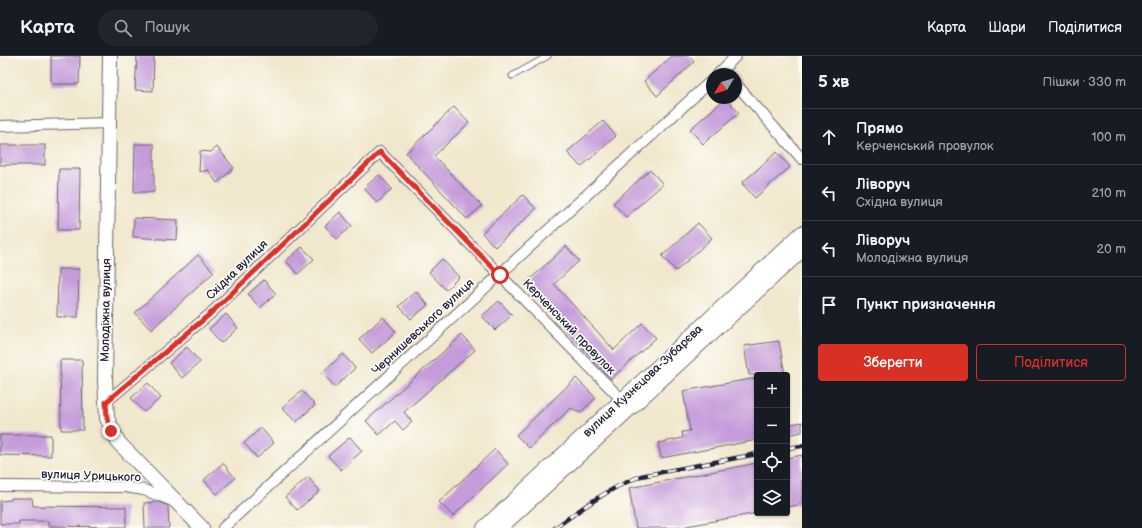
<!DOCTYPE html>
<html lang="uk">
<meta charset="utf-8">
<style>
body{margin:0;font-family:"Balsamiq Sans",sans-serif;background:#20242c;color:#f1f3f6}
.controls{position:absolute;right:12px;bottom:12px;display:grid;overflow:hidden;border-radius:4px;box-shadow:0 1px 3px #0004}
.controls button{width:36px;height:36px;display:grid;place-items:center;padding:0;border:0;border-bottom:1px solid #363941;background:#171b24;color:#f1f3f6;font:20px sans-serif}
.compass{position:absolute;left:706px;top:12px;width:36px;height:36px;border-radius:50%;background:#171b24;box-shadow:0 1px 3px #0004;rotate:232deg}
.stop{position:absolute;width:12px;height:12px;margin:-9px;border:3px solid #d93025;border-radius:50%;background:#fff}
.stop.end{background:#d93025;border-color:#fff;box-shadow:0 1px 4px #0008}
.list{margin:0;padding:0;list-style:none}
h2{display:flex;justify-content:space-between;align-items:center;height:52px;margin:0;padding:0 16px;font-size:17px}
h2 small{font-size:13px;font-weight:400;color:#9ea1a6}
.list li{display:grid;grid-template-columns:26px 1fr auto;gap:12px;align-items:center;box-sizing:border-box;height:56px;padding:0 16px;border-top:1px solid #363941}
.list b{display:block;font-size:15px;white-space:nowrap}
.list p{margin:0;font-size:13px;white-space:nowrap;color:#9ea1a6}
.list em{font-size:13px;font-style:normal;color:#9ea1a6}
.actions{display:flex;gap:8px;padding:12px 16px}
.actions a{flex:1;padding:9px 0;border:1px solid #d93025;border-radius:4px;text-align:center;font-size:14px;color:#d93025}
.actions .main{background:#d93025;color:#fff}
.icon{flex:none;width:22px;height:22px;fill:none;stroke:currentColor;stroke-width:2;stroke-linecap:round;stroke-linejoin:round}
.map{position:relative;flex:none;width:802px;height:472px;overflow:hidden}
header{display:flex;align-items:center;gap:24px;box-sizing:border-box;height:56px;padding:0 20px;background:#171b24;border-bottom:1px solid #363941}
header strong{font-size:19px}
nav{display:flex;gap:22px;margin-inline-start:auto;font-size:14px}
.search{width:280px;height:36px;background:#20242c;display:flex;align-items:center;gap:10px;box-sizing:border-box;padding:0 14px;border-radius:22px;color:#9ea1a6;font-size:15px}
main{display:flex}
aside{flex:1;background:#171b24}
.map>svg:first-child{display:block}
</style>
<header>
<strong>Карта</strong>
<div class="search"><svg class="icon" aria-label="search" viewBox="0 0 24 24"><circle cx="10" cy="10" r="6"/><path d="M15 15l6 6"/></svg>Пошук</div>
<nav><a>Карта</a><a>Шари</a><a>Поділитися</a></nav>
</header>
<main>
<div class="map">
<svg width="802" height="472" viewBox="0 0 802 472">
<rect width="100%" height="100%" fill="#fdfcf7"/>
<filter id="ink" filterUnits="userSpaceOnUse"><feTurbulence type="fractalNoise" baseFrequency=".025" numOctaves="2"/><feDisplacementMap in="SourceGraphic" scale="8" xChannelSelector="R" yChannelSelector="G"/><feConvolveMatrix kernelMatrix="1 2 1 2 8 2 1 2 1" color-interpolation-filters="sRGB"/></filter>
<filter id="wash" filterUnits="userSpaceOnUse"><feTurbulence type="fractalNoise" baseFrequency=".012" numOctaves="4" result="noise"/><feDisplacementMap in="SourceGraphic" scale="16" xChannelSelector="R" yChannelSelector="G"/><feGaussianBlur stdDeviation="0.9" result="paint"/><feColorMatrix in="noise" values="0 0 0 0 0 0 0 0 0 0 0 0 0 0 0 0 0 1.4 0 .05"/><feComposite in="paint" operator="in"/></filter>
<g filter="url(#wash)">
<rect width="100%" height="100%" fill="#f1e7cc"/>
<g id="blocks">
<g fill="#c59bda">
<path d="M51 0H80L79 28H51Z"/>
<path d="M137 0H154L153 35 135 34Z"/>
<path d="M672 0H689L694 6 657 40 644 25Z"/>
<path d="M726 42 739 57 703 88 690 73Z"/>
<path d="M454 51 469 67 434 100 482 150 467 163 406 97Z"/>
<path d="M603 65 616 80 581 111 567 96Z"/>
<path d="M135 88H154V136H134Z"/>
<rect x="0" y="89" width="45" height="20"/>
<path d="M217 91 234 112 217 127 208 114 199 116 200 95 211 96Z"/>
<path d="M777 96 790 111 755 142 742 127Z"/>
<path d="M59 113H80L79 174H58Z"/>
<path d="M650 114 663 128 626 161 613 147Z"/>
<path d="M379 119 392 133 377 147 364 132Z"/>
<path d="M523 139 536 153 495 191 482 177Z"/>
<path d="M340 156 352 170 337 183 325 170Z"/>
<path d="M134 162 178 164 177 184 133 181Z"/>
<path d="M698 167 712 182 676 215 662 200Z"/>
<path d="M566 190 579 205 554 228 614 294 642 267 656 282 611 323 525 228Z"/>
<path d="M302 191 314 203 298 218 286 205Z"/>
<path d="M198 199 214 216 151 274 135 257Z"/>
<path d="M442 203 459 221 446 234 429 216Z"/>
<path d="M58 213H79L78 261H57Z"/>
<path d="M264 224 276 238 260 252 248 238Z"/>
<path d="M416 235 428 249 411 263 399 250Z"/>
<path d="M499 245 512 259 495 274 482 260Z"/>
<path d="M226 258 238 272 221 287 209 273Z"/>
<path d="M383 261 396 276 372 297 359 283Z"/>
<path d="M462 279 475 294 404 356 412 366 403 374 395 365 379 379 366 365Z"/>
<path d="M779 285 785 319H749L744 290Z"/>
<path d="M187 291 200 306 182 322 169 307Z"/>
<path d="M343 298 355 312 335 331 322 317Z"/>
<path d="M60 304H82L83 374H61Z"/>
<path d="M576 322 596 342 580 357 571 352 529 392 516 379Z"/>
<path d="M757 322V384L661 402 658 387 683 382 682 376 690 375 683 335Z"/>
<path d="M148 327 161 342 144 356 131 342Z"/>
<path d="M302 335 315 349 296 366 282 352Z"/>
<path d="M802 366V376L787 379V369Z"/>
<path d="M261 372 274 387 257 402 244 387Z"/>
<path d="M0 379H51V400L0 399Z"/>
<path d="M350 381 362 395 341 414 328 400Z"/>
<path d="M495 393 508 408 453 460 439 446Z"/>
<path d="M802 399V448L787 451V402Z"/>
<path d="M223 407 235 422 217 438 204 424Z"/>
<path d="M757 407V457L676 472H636L629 432Z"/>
<path d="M308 421 320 435 297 454 285 441Z"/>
<path d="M12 442H32L33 450 126 451V471L48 470V465H19V468H0V445L11 444Z"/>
<path d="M158 446 168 450 169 472H145L144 447Z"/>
</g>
</g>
</g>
<g filter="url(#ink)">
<use href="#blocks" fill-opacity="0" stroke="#6a676e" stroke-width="1"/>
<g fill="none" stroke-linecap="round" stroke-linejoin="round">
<defs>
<path id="lane" d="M512 20 548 0"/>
<g id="street">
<path d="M718 18 736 0"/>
<path d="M736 28 802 103"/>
<path d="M0 70 110 67"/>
<path d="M106 346 210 258 380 96 622 344"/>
<path d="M0 430 125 431 144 434 173 445"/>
<path d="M223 472 712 24"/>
</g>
<g id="secondary">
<path d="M110 0 105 325 107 362 118 386 202 472"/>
<path d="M484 472 802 177"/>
<path d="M500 472 802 194"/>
</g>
</defs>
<use href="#lane" stroke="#6a676e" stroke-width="7"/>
<use href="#street" stroke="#6a676e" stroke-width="12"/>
<use href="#secondary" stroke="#6a676e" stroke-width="16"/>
<use href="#lane" stroke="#fff" stroke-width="5"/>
<use href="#street" stroke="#fff" stroke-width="10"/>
<use href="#secondary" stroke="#fff" stroke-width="14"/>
<defs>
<g id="rail">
<path d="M787 392 802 390"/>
<path d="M555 472C582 452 609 432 641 420L757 398"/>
</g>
</defs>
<use href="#rail" stroke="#22223b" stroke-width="4.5"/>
<use href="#rail" stroke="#fdfcf7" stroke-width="3" stroke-dasharray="9" stroke-linecap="butt"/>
</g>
</g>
<g fill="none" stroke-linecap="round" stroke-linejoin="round" filter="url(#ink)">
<path stroke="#d93025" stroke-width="5" d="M111 375 107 362 106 346 210 258 380 96 500 219"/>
</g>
<g text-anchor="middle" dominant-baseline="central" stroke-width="3.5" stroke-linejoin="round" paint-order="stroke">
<g font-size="12" fill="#22223b" stroke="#fdfcf7">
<text transform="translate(237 214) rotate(-44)">Східна вулиця</text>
<text transform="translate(106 254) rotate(-89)">Молодіжна вулиця</text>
<text transform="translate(423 271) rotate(-43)">Чернишевського вулиця</text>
<text transform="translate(569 271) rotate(46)">Керченський провулок</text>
<text transform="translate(643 325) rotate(-43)">вулиця Кузнєцова-Зубарєва</text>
<text transform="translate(91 420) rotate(2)">вулиця Урицького</text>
</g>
</g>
</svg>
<div class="controls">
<button>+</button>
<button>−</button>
<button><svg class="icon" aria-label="locate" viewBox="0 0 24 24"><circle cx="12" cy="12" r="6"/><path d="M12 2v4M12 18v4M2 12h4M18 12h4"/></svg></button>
<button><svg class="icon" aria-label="layers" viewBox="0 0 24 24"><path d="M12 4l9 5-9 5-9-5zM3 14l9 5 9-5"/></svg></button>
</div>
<svg class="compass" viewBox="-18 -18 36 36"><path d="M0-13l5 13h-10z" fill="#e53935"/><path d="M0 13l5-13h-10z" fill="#9ea1a6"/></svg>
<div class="stop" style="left:500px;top:219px"></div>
<div class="stop end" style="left:111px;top:375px"></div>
</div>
<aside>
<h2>5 хв<small>Пішки · 330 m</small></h2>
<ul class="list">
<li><svg class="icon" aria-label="ahead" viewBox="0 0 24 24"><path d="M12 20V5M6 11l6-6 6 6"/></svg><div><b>Прямо</b><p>Керченський провулок</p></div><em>100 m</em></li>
<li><svg class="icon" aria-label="left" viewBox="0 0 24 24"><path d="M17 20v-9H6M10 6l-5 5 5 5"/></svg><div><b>Ліворуч</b><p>Східна вулиця</p></div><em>210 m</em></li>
<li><svg class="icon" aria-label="left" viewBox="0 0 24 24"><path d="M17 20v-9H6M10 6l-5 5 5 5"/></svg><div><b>Ліворуч</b><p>Молодіжна вулиця</p></div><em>20 m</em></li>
<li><svg class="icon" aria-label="arrive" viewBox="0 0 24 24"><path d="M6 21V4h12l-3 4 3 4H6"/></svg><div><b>Пункт призначення</b></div></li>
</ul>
<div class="actions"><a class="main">Зберегти</a><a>Поділитися</a></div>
</aside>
</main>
